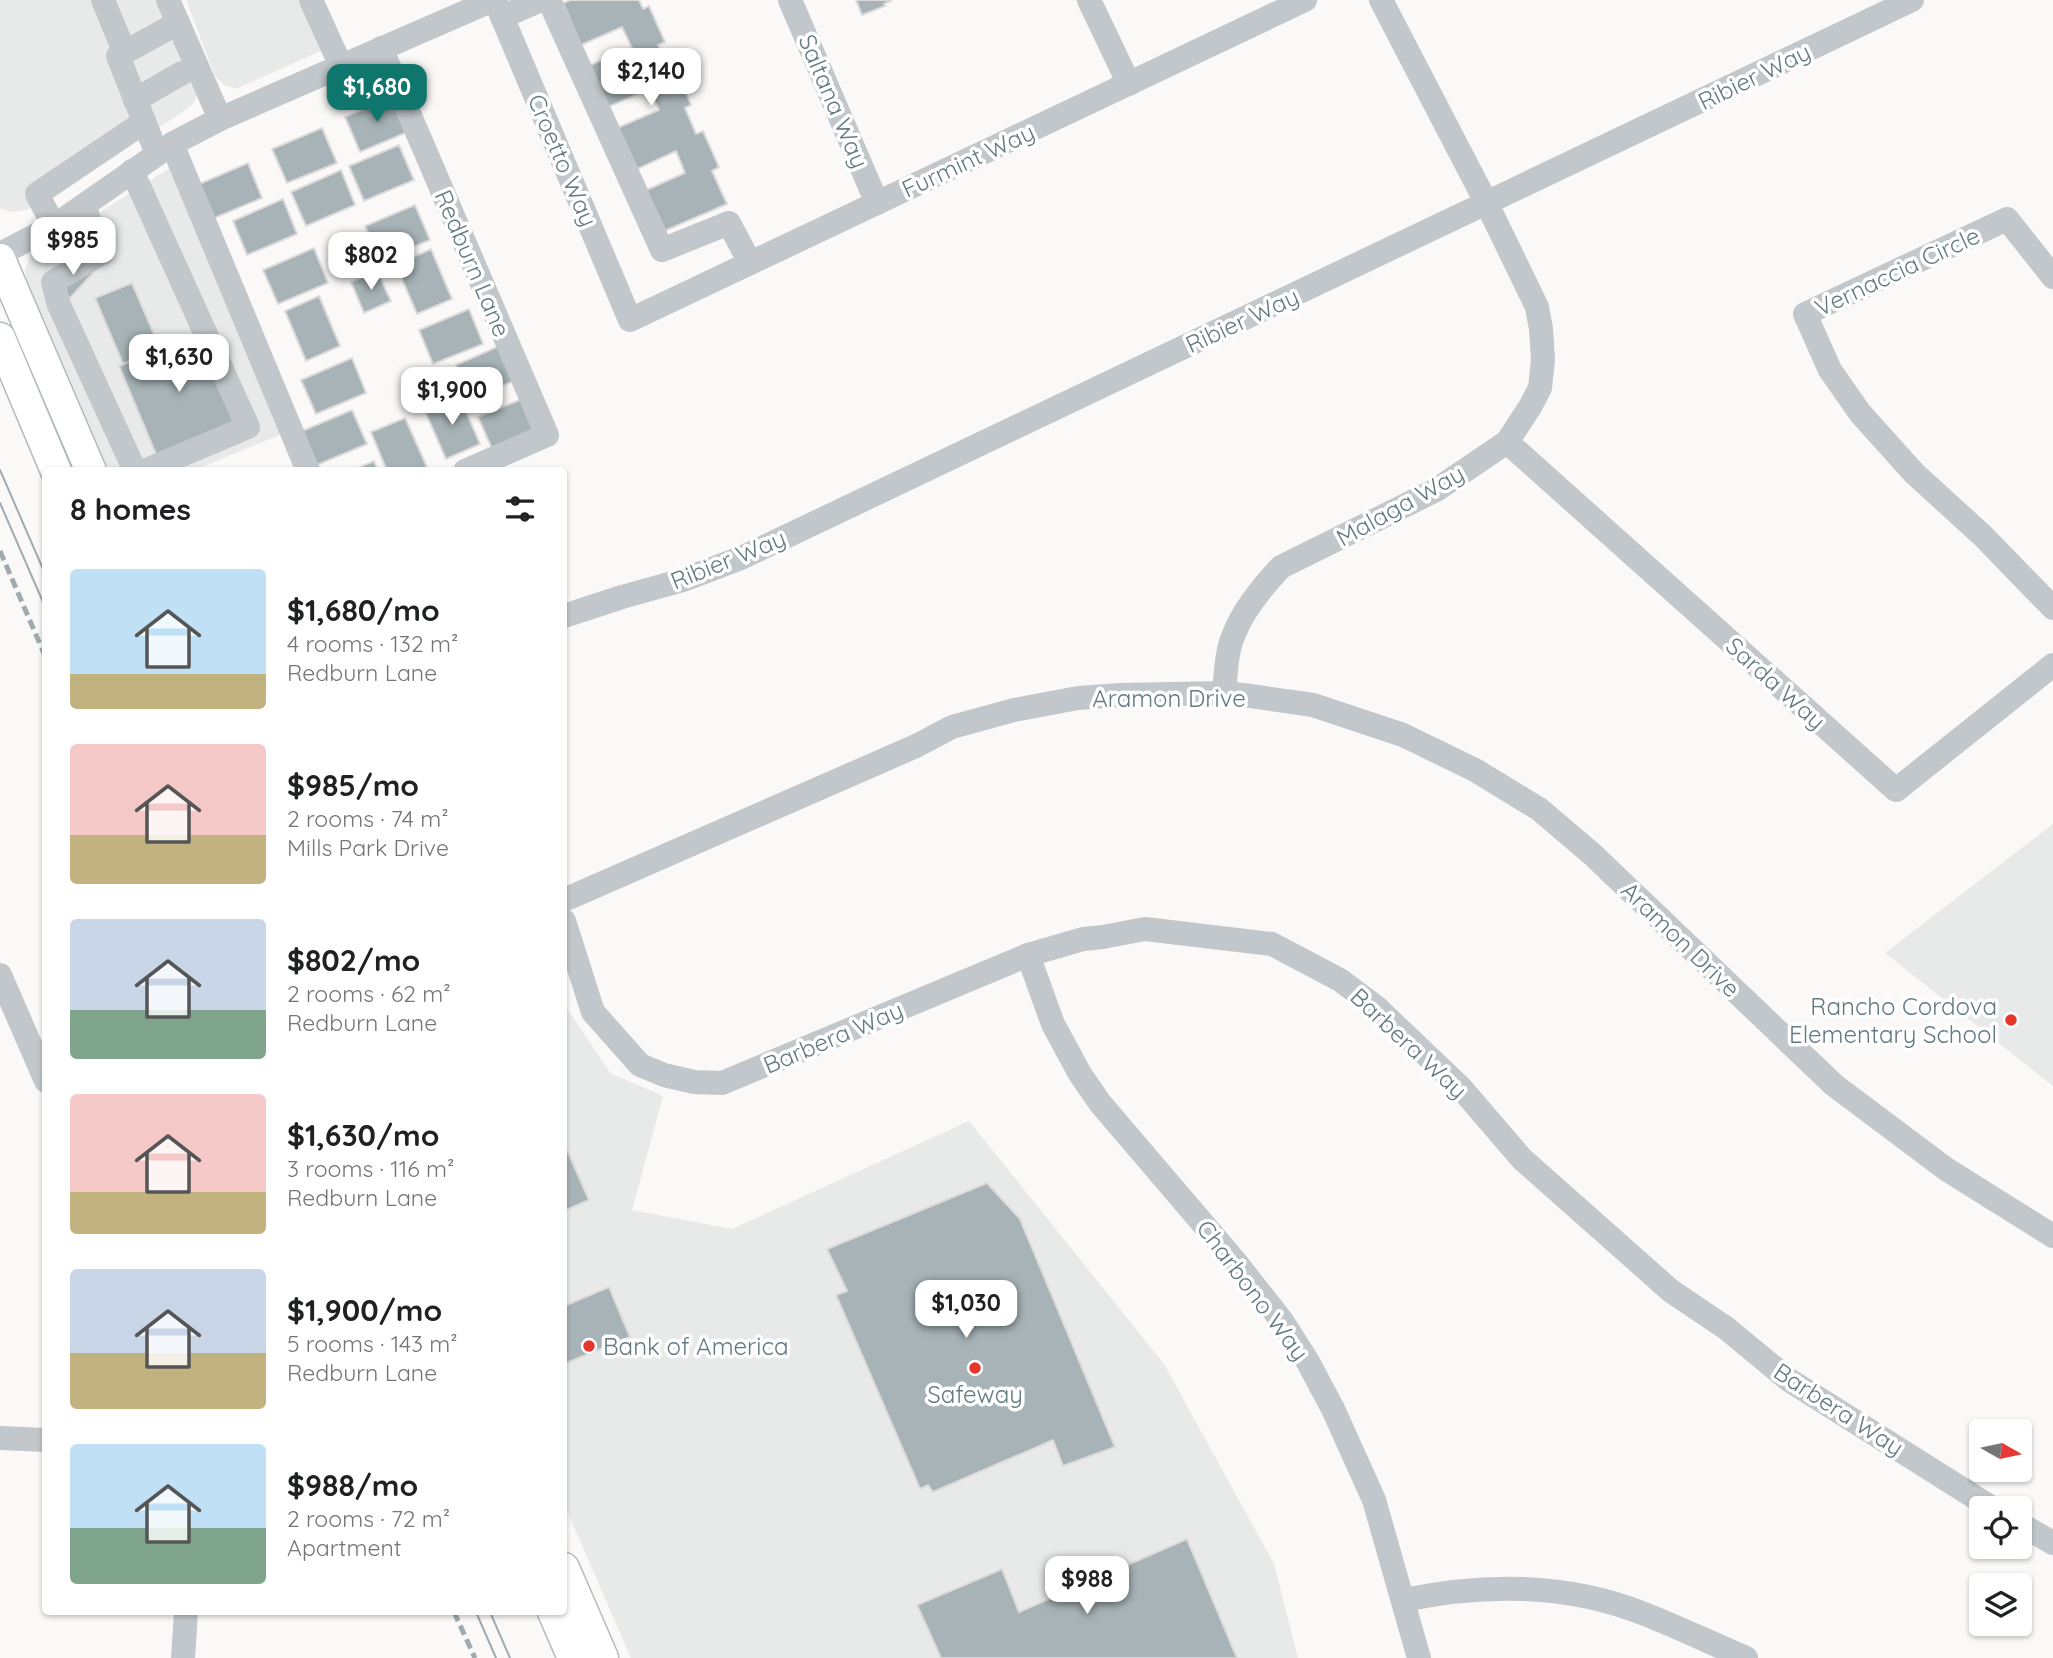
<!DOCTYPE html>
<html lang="en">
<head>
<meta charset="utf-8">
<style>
	body { margin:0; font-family:Quicksand,sans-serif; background:#f6f6f6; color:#202124; height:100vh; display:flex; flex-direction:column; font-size:26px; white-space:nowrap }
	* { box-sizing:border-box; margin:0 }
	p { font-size:23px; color:#757577 }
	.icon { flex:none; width:38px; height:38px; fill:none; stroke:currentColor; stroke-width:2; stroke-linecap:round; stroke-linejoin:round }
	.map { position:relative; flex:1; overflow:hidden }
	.sheet { position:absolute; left:42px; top:467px; width:525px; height:1148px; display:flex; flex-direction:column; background:#fff; border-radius:7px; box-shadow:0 2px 5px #0004 }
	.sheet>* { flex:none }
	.needle { width:46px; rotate:99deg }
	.tools { position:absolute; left:1969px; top:1419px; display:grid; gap:14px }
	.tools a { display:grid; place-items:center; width:63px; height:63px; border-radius:7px; background:#fff; box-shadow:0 2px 5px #0004; font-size:35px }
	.price { position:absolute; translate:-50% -60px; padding:0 16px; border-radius:14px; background:#fff; color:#222; font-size:23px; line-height:46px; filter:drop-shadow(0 2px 4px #0008) }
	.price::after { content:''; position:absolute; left:50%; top:42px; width:21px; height:16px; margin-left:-10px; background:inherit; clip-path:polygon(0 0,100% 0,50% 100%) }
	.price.active { background:#0f766e; color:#fff }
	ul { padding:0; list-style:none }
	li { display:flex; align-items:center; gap:21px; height:175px; padding:0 28px }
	li span { display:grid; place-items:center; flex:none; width:196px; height:140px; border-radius:7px; color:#555 }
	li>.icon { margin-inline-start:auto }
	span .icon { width:84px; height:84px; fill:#fffc; stroke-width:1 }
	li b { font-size:30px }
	h2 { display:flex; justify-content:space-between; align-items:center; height:84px; padding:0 28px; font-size:30px }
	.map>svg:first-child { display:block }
</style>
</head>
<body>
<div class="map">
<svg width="2053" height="1658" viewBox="0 0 2053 1658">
	<rect width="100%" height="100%" fill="#faf9f8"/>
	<g fill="#e8e9e9">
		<path d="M0 0H158L197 95 192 105 162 126 137 139 60 193 27 210 11 212 0 208Z"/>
		<path d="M186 0H303L325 49 236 89 224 85 215 76Z"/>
		<path d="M170 168 282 434 192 471H104L39 317 27 284 25 269 31 256Z"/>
		<path d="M2053 824V1086L1885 953Z"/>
		<path d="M564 1004 610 1073 663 1096 632 1210 732 1229 969 1121 1164 1364 1274 1564 1298 1658H631L564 1504Z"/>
	</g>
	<g fill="#a7b3b7" stroke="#dcdbda" stroke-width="2">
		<path d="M571 0H639L643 9 649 6 665 42 658 45 669 71 676 68 691 105 685 108 696 134 703 131 719 167 712 171 727 204 662 232 644 191 685 173 676 151 635 170 617 128 659 110 649 89 608 107 590 65 632 48 622 27 581 45 563 3Z"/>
		<path d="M856 0H892L884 4 885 6 862 15Z"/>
		<path d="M395 96 410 131 360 152 345 117Z"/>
		<path d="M322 128 337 163 287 183 272 149Z"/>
		<path d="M399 145 414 180 364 201 349 166Z"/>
		<path d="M248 163 262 198 212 219 197 185Z"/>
		<path d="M341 170 355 205 306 226 291 192Z"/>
		<path d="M283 199 297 234 247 255 233 221Z"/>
		<path d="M415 205 430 240 380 260 365 226Z"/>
		<path d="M314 248 328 283 278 304 263 270Z"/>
		<path d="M431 249 452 299 417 314 396 265Z"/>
		<path d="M77 257 93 273 70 298 52 281Z"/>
		<path d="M377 271 391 301 364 313 351 282Z"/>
		<path d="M132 283 160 348 123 364 95 298Z"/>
		<path d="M319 296 340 346 306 361 285 311Z"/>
		<path d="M469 309 483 344 433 364 419 330Z"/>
		<path d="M202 331 239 420 158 459 119 366Z"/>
		<path d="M506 343 521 378 471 399 456 365Z"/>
		<path d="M352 358 366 393 316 414 301 380Z"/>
		<path d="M459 395 480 444 446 459 424 409Z"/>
		<path d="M529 396 543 430 493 451 478 417Z"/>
		<path d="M352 410 367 444 317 465 302 431Z"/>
		<path d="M405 418 427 467 418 471H387L371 432Z"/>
		<path d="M374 461 378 471H351Z"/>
		<path d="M564 1143 589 1200 564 1211Z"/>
		<path d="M987 1183 1020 1219 1115 1447 1063 1466 1053 1440 933 1492 928 1485 920 1489 836 1295 847 1291 827 1249Z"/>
		<path d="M609 1287 630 1337 564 1364V1306Z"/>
		<path d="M1187 1539 1237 1658H941L917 1605 1002 1569 1019 1612Z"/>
	</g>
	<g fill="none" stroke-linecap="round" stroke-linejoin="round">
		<g stroke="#b2babd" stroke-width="33">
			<g id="major">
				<path d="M0 259 91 471"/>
				<path d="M0 338 56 471"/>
				<path d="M564 1568 603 1658"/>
				<path d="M553 1612 573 1658"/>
			</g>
		</g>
		<g stroke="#c1c7ca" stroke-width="24">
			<path d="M103 0 125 53"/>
			<path d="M168 0 220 119"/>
			<path d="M311 0 341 66"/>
			<path d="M495 0 630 320 1305 0"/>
			<path d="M549 0 662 250 729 223 750 263"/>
			<path d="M790 0 877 203"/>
			<path d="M1089 0 1129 84"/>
			<path d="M502 17 541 0"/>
			<path d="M381 48 547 435 465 471"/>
			<path d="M135 100 182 73"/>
			<path d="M172 144 308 471"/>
			<path d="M157 154 118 56 178 23"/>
			<path d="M132 171 248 427 144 471"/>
			<path d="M84 206 102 253 53 282 59 305 135 471"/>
			<path d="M54 226 37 194 144 122"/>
			<path d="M0 254 54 226 172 144 220 119 493 0"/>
			<path d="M2053 277 2007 219 1805 314 1830 370 1860 413 1914 473 1983 536 2053 608"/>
			<path d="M1507 442 1896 790 2053 665"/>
			<path d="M564 616 622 597 683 580 741 558 1912 0"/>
			<path d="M1224 693C1226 674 1226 652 1234 634 1243 611 1264 585 1281 567L1436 490 1507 442 1530 407 1540 388 1543 359 1541 329 1537 307 1487 204 1381 0"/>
			<path d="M564 900 916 746 952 727 1014 710 1078 698 1120 695 1224 693 1251 696 1313 705 1403 735 1475 770 1539 809 1592 854 1834 1085 1946 1169 2053 1236"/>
			<path d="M564 921 593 1012 640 1065 664 1075 694 1082 722 1083 1028 955 1083 939 1103 937 1145 929 1272 944 1340 980 1376 1007 1461 1088 1522 1159 1671 1291 1726 1328 1789 1380 1992 1508"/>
			<path d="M1028 955 1053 1024 1080 1074 1100 1103 1234 1260 1282 1321 1308 1362 1333 1409 1374 1500 1419 1658"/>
			<path d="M0 975 46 1081"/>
			<path d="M0 1438 46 1440"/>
			<path d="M2020 1524 2053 1543"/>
			<path d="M1404 1600C1485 1583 1569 1583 1647 1615 1680 1628 1713 1644 1746 1658"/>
			<path d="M183 1658 186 1612"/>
		</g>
		<use href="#major" stroke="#fff" stroke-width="30"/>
		<g stroke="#a0abaf" stroke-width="2">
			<path d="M0 470 46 576"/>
			<path d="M0 503 46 609"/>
			<path d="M476 1612 496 1658"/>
			<path d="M490 1612 510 1658"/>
		</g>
		<g stroke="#a0abaf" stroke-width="5" stroke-dasharray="10 5" stroke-linecap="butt">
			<path d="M0 551 46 658"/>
			<path d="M454 1612 475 1658"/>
		</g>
	</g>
	<g fill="#e6362c" stroke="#fff" stroke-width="2.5">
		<circle cx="2011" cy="1020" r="7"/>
		<circle cx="589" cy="1346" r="7"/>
		<circle cx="975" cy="1368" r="7"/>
	</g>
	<g text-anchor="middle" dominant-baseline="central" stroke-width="7" stroke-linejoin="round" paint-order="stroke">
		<g font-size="24" fill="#647a83" stroke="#fff">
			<text transform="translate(1754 76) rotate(-26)">Ribier Way</text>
			<text transform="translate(834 101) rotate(67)">Saltana Way</text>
			<text transform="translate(563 160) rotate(67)">Croetto Way</text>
			<text transform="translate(968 160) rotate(-25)">Furmint Way</text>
			<text transform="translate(473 263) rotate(67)">Redburn Lane</text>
			<text transform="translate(1897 271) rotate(-25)">Vernaccia Circle</text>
			<text transform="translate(1242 320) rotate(-25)">Ribier Way</text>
			<text transform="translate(1400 505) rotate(-29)">Malaga Way</text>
			<text transform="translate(728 559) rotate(-22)">Ribier Way</text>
			<text transform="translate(1776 683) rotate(42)">Sarda Way</text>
			<text x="1169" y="698">Aramon Drive</text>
			<text transform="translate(1681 939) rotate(44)">Aramon Drive</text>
			<text transform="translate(833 1037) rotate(-23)">Barbera Way</text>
			<text transform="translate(1409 1043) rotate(43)">Barbera Way</text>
			<text transform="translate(1253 1290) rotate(53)">Charbono Way</text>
			<text transform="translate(1839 1409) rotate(33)">Barbera Way</text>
		</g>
		<g font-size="24" fill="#647a83" stroke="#fff" text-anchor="end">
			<text x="1997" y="1006">Rancho Cordova<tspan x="1997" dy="28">Elementary School</tspan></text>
			<text x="603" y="1346" text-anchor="start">Bank of America</text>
			<text x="975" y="1394" text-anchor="middle">Safeway</text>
		</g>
	</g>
</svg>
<div class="tools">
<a><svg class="needle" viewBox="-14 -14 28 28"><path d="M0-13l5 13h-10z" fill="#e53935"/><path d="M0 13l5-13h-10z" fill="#757577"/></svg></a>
<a><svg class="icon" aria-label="locate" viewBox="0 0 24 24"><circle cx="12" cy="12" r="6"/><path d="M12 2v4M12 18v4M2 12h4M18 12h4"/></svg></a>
<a><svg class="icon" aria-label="layers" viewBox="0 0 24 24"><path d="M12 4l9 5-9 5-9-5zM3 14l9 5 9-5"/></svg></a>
</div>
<b class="price" style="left:651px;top:108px">$2,140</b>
<b class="price active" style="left:377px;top:124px">$1,680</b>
<b class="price" style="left:73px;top:277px">$985</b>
<b class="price" style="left:371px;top:292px">$802</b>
<b class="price" style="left:179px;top:394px">$1,630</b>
<b class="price" style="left:452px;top:427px">$1,900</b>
<b class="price" style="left:966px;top:1340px">$1,030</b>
<b class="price" style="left:1087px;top:1616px">$988</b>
<section class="sheet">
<h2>8 homes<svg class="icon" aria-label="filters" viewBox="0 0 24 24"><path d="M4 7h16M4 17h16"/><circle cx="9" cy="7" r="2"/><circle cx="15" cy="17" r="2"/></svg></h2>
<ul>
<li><span style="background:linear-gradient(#bfe0f5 75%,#c2b280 0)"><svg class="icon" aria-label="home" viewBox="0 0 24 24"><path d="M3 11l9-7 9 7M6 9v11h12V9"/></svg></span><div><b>$1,680/mo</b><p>4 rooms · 132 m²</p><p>Redburn Lane</p></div></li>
<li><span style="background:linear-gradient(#f6c9c9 65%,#c2b280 0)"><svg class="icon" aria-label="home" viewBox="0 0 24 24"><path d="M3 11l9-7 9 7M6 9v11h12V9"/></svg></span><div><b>$985/mo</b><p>2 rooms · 74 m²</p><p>Mills Park Drive</p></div></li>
<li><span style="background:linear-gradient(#c9d6e8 65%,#7fa58c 0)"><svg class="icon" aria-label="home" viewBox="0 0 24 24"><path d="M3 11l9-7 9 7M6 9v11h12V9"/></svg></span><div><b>$802/mo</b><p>2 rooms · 62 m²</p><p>Redburn Lane</p></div></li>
<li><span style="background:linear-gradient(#f6c9c9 70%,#c2b280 0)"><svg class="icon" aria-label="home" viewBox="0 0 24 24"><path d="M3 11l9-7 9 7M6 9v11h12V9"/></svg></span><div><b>$1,630/mo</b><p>3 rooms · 116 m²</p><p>Redburn Lane</p></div></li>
<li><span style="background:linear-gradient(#c9d6e8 60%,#c2b280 0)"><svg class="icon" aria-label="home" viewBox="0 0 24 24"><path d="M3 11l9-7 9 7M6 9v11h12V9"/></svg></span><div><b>$1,900/mo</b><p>5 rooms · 143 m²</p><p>Redburn Lane</p></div></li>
<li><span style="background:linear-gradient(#bfe0f5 60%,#7fa58c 0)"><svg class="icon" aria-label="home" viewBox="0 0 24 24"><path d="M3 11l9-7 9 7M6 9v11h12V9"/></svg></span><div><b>$988/mo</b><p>2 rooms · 72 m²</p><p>Apartment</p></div></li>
</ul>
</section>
</div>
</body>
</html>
